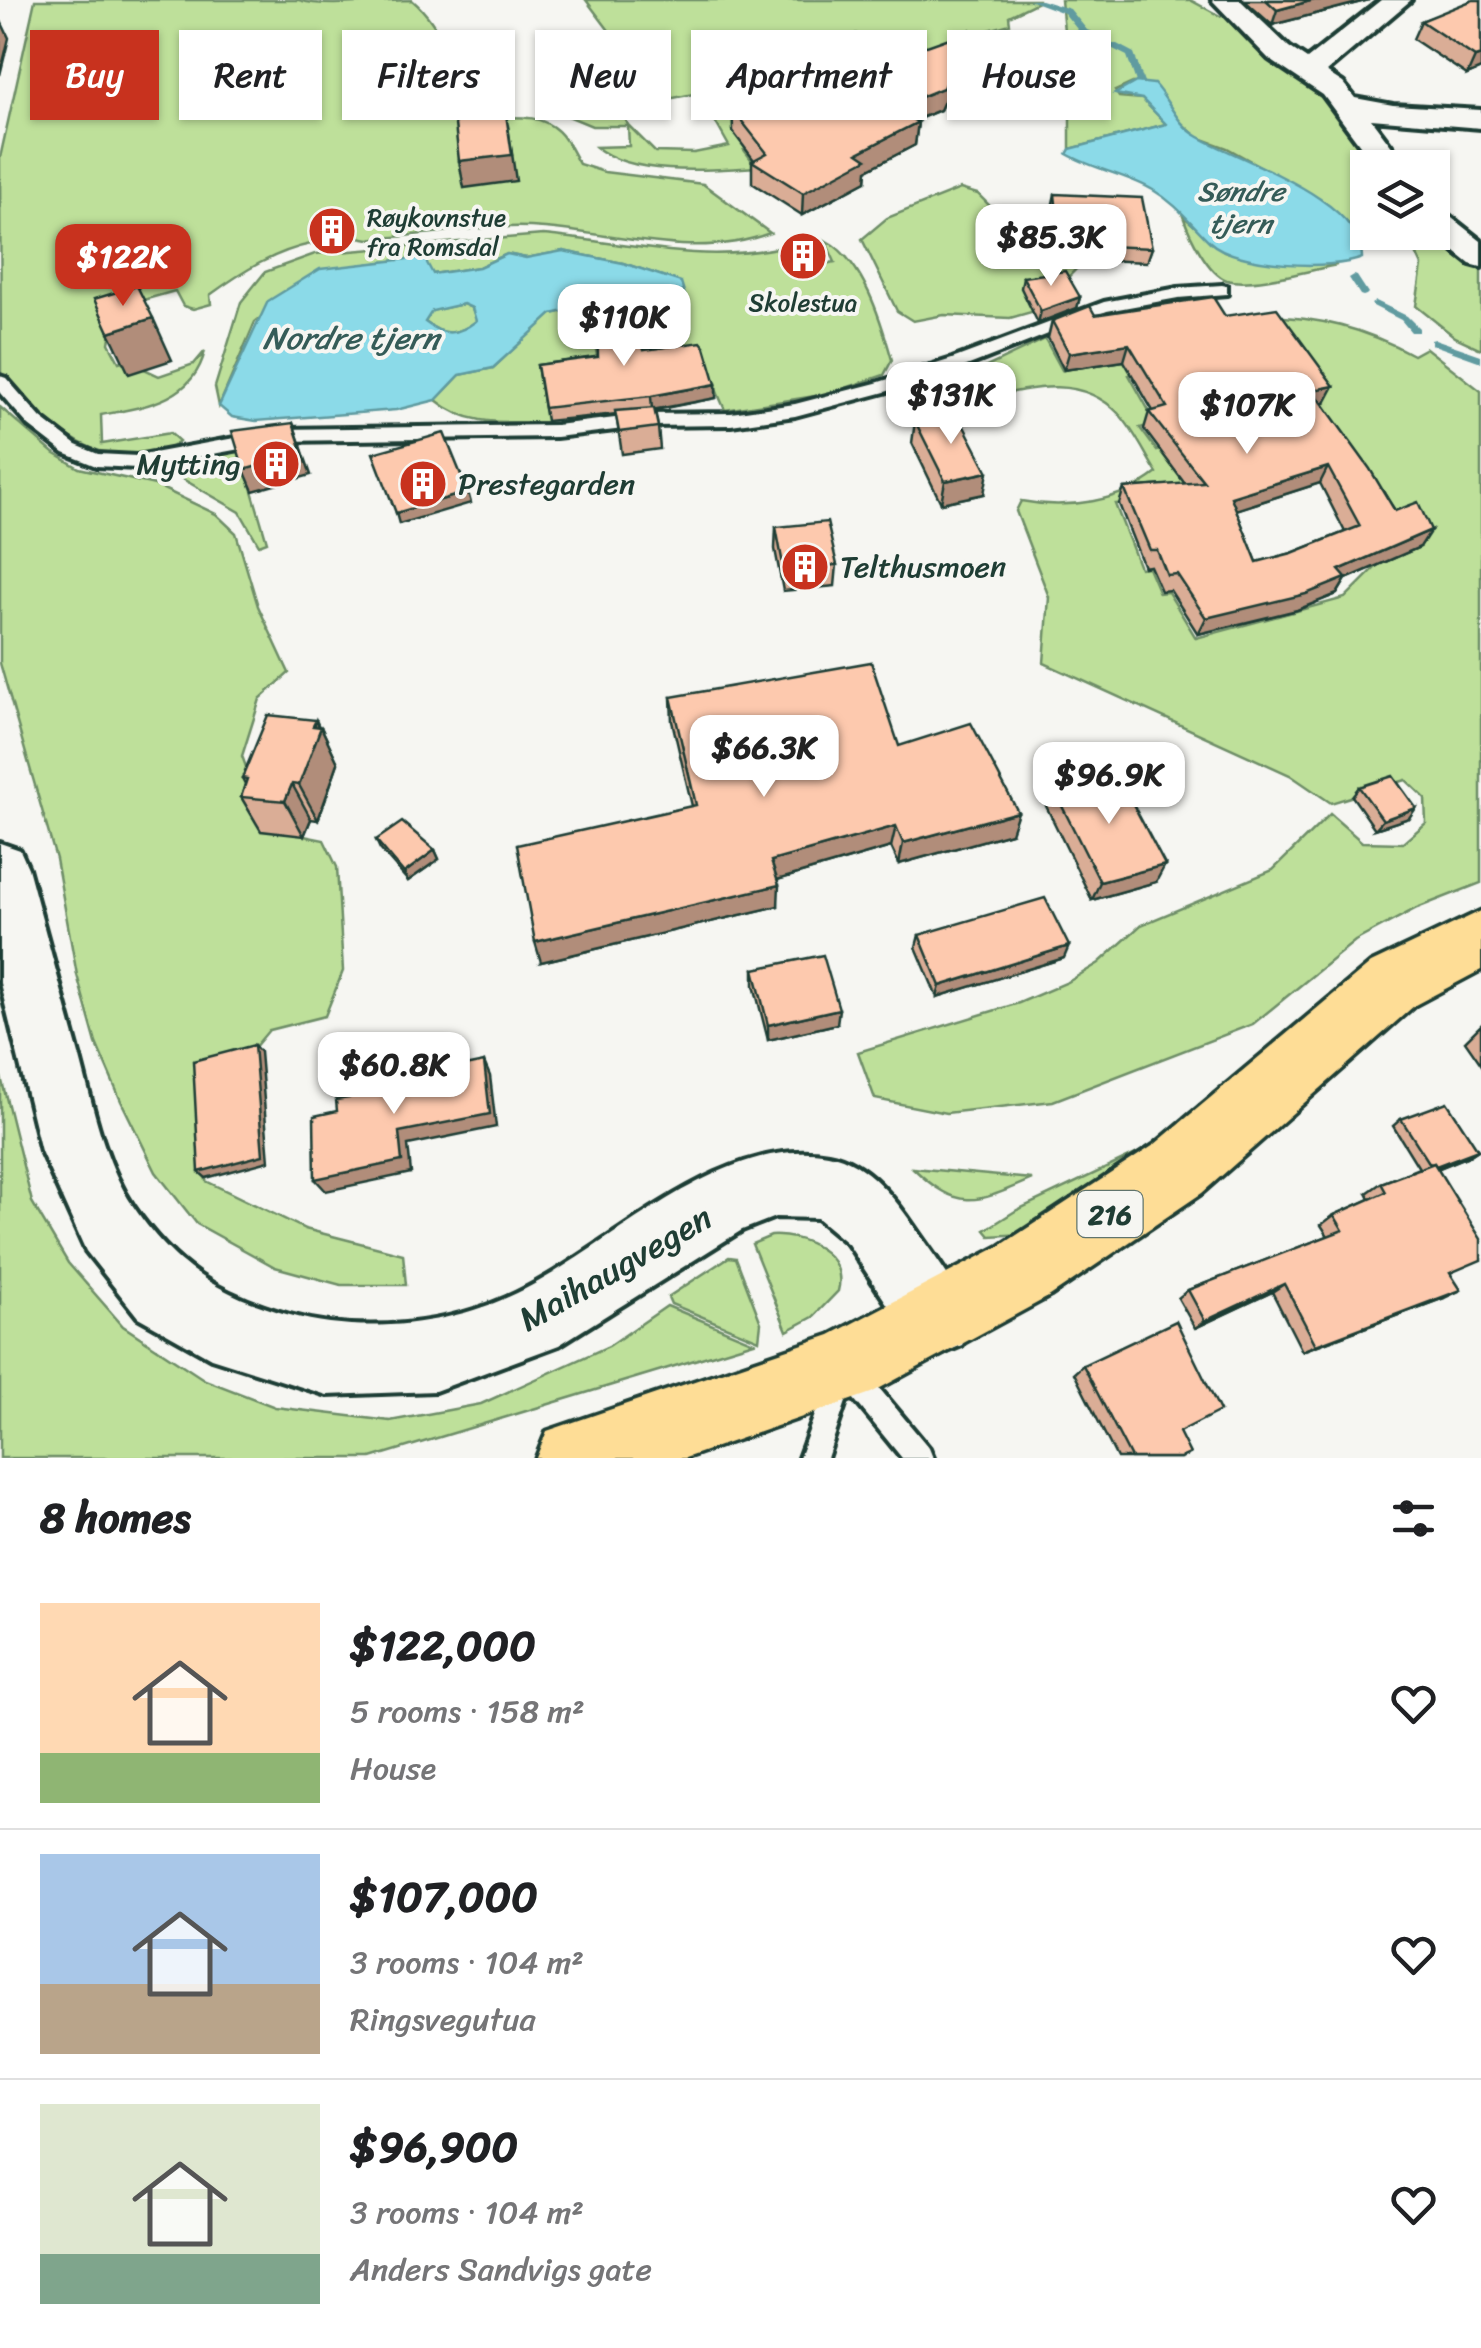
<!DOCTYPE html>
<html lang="en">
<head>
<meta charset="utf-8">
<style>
	body { margin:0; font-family:Sriracha,sans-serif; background:#f6f6f6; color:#202124; height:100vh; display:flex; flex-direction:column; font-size:38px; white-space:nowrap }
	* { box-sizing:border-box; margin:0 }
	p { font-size:32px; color:#757577 }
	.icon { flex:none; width:55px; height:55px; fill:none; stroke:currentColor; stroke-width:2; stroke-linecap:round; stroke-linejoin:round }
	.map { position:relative; height:1458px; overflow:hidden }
	.drawer { display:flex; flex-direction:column; background:#fff; flex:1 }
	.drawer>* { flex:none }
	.hud { position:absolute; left:30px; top:30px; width:1422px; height:90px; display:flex; gap:20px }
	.buttons { position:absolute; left:1350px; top:150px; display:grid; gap:20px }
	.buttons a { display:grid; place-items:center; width:100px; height:100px; border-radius:0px; background:#fff; box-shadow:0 2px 8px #0004; font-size:50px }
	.price { position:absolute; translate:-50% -85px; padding:0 22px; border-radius:20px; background:#fff; color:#222; font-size:32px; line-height:65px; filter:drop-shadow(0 2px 5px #0008) }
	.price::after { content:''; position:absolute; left:50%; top:60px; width:30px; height:22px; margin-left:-15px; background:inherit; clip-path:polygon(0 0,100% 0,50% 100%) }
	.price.current { background:#c8321e; color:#fff }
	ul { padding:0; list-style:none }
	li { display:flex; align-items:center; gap:30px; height:250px; padding:0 40px }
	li+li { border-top:2px solid #e0e0e0 }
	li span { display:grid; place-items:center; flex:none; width:280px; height:200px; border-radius:0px; color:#555 }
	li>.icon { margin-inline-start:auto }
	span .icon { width:120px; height:120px; fill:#fffc; stroke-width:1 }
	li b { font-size:42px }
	h2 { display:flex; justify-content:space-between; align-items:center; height:120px; padding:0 40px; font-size:42px }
	.pill { padding:0 35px; border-radius:0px; background:#fff; box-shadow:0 2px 8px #0004; font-size:35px; line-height:90px }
	.pill.current { background:#c8321e; color:#fff }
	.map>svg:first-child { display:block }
</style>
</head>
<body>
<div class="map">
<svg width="1481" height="1458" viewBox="0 0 1481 1458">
	<rect width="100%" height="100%" fill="#f6f6f2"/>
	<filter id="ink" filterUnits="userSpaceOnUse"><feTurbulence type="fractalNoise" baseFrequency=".01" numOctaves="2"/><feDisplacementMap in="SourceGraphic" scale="20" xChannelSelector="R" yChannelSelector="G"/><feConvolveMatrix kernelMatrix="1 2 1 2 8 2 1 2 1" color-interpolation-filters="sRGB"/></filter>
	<g filter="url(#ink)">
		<g fill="#bee09a" stroke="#6e8e67" stroke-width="2.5">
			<path d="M35 0H299C326 9 380 0 412 0 445 28 454 69 461 110 489 128 529 104 558 131 567 139 573 154 579 164L604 172 703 184 770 233C692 262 611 231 531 227 478 225 422 236 369 239L353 236 349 220 312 226 315 243C275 251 243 271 210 295L211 304 193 309 183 306 175 291 115 308 109 343 119 362 135 358 142 368 159 376 194 364 205 351C193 401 144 407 101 415L102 444 170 433 179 441 174 446C98 479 49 424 1 374L0 158Z"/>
			<path d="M586 0H1038V2L1009 16 1010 24 899 56 764 144 744 150 757 167C711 170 633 177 596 147L629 146 628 126H592L546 107 614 93 628 125 655 152 694 153 729 146 699 93 653 102 646 95 629 57Z"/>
			<path d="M1061 0H1190L1220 16 1231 17 1345 117 1382 167 1368 168V232H1433L1481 270V349L1455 337 1416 306 1422 266 1411 242 1362 246 1352 227 1321 200 1227 148 1197 137 1175 117 1162 97 1133 83 1115 91 1119 97 1142 99 1166 124 1070 149V118L1094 101 1100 90 1088 58 1065 41Z"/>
			<path d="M960 189 978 194 990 206 984 220 994 244 1080 249 1088 257 1035 311 1010 318 944 315 913 321 897 311 862 239 887 218Z"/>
			<path d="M1183 216 1224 251 1253 259 1337 265C1310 270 1253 287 1227 280 1208 274 1189 234 1183 216Z"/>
			<path d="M543 235C623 242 696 264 777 248L787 271 835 262 825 240C863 259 881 320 892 360L884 375 828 394 725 410 702 357 646 359 637 328 593 334 598 361 539 380 547 422C506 422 468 427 436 400L460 375 493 368 551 314 582 307 677 312 680 282 623 263 563 251 526 258 507 254 479 267 433 274 415 258 320 270 255 322 219 406 215 387 241 302 265 272 315 254Z"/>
			<path d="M463 304 472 308 477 321C458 335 444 337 425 322L431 311Z"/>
			<path d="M1263 316C1319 317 1364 328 1413 355L1426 348 1481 391V883L1417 908 1355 941 1253 1024 1053 1101 946 1113 875 1099 858 1052 1019 1003 1068 982 1099 963 1141 925 1273 870 1330 814 1362 842 1403 843 1426 823 1425 798 1406 780 1331 803 1290 775 1044 663 1049 597 1016 511 1021 501C1067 510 1120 502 1157 473 1145 454 1134 430 1119 414 1076 369 1018 392 966 403L955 382 1045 339 1062 370 1107 362 1123 353 1135 373 1129 375 1152 416 1166 421 1140 428 1157 451 1190 442 1207 496 1115 504 1140 568 1148 567 1159 593 1168 592 1196 638 1345 598 1397 546Z"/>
			<path d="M0 407 52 452 79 468 155 485 216 514 236 533 258 606 289 673 260 699 242 756 263 813 304 836 324 840 337 867 343 971 325 1016 269 1030 254 1048 198 1066 206 1181 305 1229 403 1254 406 1285H341L275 1267 197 1224 156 1172 121 1101 96 1043 77 975 56 859 0 663Z"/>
			<path d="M287 437 241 453 267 542 259 545 240 512 160 466Z"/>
			<path d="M0 1073 32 1202 68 1263 123 1326 205 1380 275 1407 390 1421 481 1404 609 1346 667 1306 754 1342 371 1458H0Z"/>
			<path d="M1155 1145 1024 1234 990 1236 985 1230 1017 1210Z"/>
			<path d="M913 1168 1032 1179C977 1203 960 1213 913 1168Z"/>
			<path d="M771 1236C802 1234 848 1253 838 1291L813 1317 787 1331 752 1244Z"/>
			<path d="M729 1257 736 1258 761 1323 759 1340 671 1304 668 1297Z"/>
		</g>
		<g fill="#8bdae8" stroke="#609ba0" stroke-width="2.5" fill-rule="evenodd">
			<path d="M1136 82 1154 84C1170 101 1176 125 1199 137 1241 161 1363 199 1362 258 1332 271 1235 266 1210 242 1191 224 1177 204 1153 190 1128 175 1095 170 1067 154L1070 149 1166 124 1142 99 1115 94Z"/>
			<path d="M563 251 623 263 681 282 686 299 677 312 582 307 552 314 493 368 460 375 436 400 396 410 256 421 232 417 219 406 268 301 320 269 416 258 426 261 433 274 479 267 507 254 526 258ZM463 304 472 308 476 321C458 335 444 337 425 322L432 311Z"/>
		</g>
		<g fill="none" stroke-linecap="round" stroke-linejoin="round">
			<g fill="#609ba0" fill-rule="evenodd">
				<path d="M1029 0H1041L1070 9 1087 30 1108 38 1104 40 1081 34 1064 13Z"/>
				<path d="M1111 44H1117L1134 53 1144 82 1143 84 1136 82 1127 56 1111 48Z"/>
				<path d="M1354 275 1357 276 1368 293 1366 295 1363 296 1360 295 1349 278Z"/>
				<path d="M1376 301 1407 316 1419 328V332H1411L1401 320 1373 306 1371 304Z"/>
				<path d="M1435 339 1481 355V362L1431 344V340Z"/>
			</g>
			<g stroke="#1f3d34" stroke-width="8">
				<g id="service">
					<path d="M1222 285 1227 286V294L1178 298 1107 311 964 367 885 392 795 416 731 425 649 426 556 437 283 441 137 468 96 466 64 453 29 426 0 393V376L6 378 41 418 76 445 98 454 137 456 283 429 556 425 649 414 731 413 795 404 876 383 952 359 1104 302 1178 288Z"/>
					<path d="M845 1354 854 1358 929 1448 933 1458H902L849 1393 827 1458H799L836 1358Z"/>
				</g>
			</g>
			<g stroke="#1f3d34" stroke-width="8">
				<g id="minor">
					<path d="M1212 0H1240L1289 47 1307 59 1381 0H1411L1326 72 1343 83 1355 98 1393 105 1481 110V128L1371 119 1408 168H1377L1323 95 1269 59Z"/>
					<path d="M1432 208 1443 211 1481 241V267L1470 264 1430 232Z"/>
				</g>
			</g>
			<g stroke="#1f3d34" stroke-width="8">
				<path id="tertiary" d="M0 843 20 850 28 868C45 931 62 994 80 1058 93 1107 104 1162 133 1206 175 1268 219 1295 290 1315 363 1335 449 1326 517 1293 609 1249 720 1134 828 1154 867 1161 897 1201 917 1231 937 1260 959 1288 972 1321L962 1345 938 1355 914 1345 848 1244 817 1218 775 1217 742 1230 559 1345 435 1391 327 1395 211 1358 138 1317 86 1251 41 1151 0 983Z"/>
			</g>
			<g stroke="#1f3d34" stroke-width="7">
				<path id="primary" d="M1481 911V970L1415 1005 1202 1193 1050 1296 871 1393 685 1458H536L547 1431 830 1335 1000 1246 1154 1145 1371 963Z"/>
			</g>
			<use href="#service" fill="#f6f6f2" fill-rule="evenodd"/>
			<use href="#minor" fill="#f6f6f2" fill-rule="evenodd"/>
			<use href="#tertiary" fill="#f6f6f2" fill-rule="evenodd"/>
			<use href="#primary" fill="#fedd96" fill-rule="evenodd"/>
		</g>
		<g fill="#daad96" stroke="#1f3d34" stroke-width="2.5" fill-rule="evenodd">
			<path d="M1244 0H1369L1272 25Z"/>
			<path d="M1481 0V69L1467 75 1413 39 1421 21Z"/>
			<path d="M966 53 940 110 914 121 918 122 915 145 867 170 866 181 802 215 752 183V161L754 160 733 132 732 88 820 94 841 65Z"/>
			<path d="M1055 194 1152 248 1147 262 1057 258 1052 208Z"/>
			<path d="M1023 277 1080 297 1077 308 1038 323 1021 288Z"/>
			<path d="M1095 315 1225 316 1325 403 1323 404 1420 547 1346 579 1337 594 1297 610 1198 634 1170 590 1161 591 1150 566 1144 567 1119 504 1124 488 1185 484 1144 429 1149 412 1153 411 1124 361 1064 370 1048 338 1052 321ZM1320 483 1345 532 1292 553 1257 562 1236 510Z"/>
			<path d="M644 350 716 384V398L655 410 658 427 660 449 622 454 616 414 546 421 537 365Z"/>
			<path d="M915 421 984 494 941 503 912 443Z"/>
			<path d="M776 527 837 565 835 586 783 591 775 549Z"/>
			<path d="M671 697 899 746 1011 833 899 864 891 847 777 880 778 906 541 962 692 806 672 721Z"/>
			<path d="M319 727H321L338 763 318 820 311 819 304 836 261 831 241 797 245 784 242 778Z"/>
			<path d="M1359 787 1409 818 1375 829 1352 796Z"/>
			<path d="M1053 788 1156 882 1092 900 1046 806Z"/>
			<path d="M376 840 435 850 439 859 408 881 380 849Z"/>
			<path d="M919 935 1064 958 937 997 916 947Z"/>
			<path d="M754 969 837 1024 768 1040 754 985Z"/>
			<path d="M1481 1025V1064L1465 1041Z"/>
			<path d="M1401 1119 1478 1150 1469 1156 1437 1169 1451 1274 1444 1298 1302 1351 1272 1292 1195 1328 1178 1298 1188 1290 1328 1236 1321 1225 1334 1215 1370 1199 1367 1193 1381 1183 1419 1168 1393 1126Z"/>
			<path d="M1083 1365 1179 1432 1181 1458H1117L1074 1373Z"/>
		</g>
		<g fill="#b18d7a" stroke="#1f3d34" stroke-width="2.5">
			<path d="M1314 0H1369L1272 25 1277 10Z"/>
			<path d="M0 19 9 38 0 75Z"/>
			<path d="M969 31 966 53 940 110 888 131 891 109Z"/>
			<path d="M1481 55V69L1467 75 1475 57Z"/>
			<path d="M918 122 915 145 867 170 866 181 802 215 803 193 858 153Z"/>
			<path d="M508 126 516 181 464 188 459 161Z"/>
			<path d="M1080 297 1077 308 1038 323 1041 311Z"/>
			<path d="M153 318 172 360 129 374 109 332Z"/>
			<path d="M1129 344 1124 361 1064 370 1069 353Z"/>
			<path d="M716 384V398L652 410 651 396Z"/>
			<path d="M1334 386 1325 403 1305 407 1313 390Z"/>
			<path d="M293 423 311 475 253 491 244 470Z"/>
			<path d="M1328 467 1320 483 1223 514 1231 497Z"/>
			<path d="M988 472 984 494 941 503 945 481Z"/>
			<path d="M468 492 471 503 399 524 396 513Z"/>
			<path d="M1431 530 1420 547 1346 579 1337 594 1297 610 1198 634 1206 618 1339 570Z"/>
			<path d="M316 720 320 729 321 727 338 763 318 820 299 785Z"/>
			<path d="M292 784 311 819 304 836 285 801Z"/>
			<path d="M1416 808 1409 818 1375 829 1383 820Z"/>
			<path d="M1018 812 1011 833 899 864 903 843Z"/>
			<path d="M896 826 891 847 770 882 771 861Z"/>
			<path d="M435 850 439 859 408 881 404 873Z"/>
			<path d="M1165 865 1156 882 1092 900 1100 882Z"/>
			<path d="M779 885 778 906 541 962 535 942Z"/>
			<path d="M1069 946 1064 958 937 997 940 986Z"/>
			<path d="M839 1009 837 1024 768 1040V1025Z"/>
			<path d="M254 1045 260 1052 269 1161 206 1178 199 1172Z"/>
			<path d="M484 1062 490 1076 496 1127 408 1145 411 1173 326 1191 315 1179 399 1132Z"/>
			<path d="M1478 1150 1469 1156 1423 1174 1432 1168Z"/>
			<path d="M1284 1284 1272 1292 1195 1328 1205 1321Z"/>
			<path d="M1461 1290 1444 1298 1302 1351 1316 1345Z"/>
		</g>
		<g fill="#fdc9ae" stroke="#1f3d34" stroke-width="2.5" fill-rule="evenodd">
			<path d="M1266 0H1314L1277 10Z"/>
			<path d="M1473 0H1481V55L1475 57 1421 21Z"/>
			<path d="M969 31 943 88 891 109 918 122 858 153 867 159 803 193 752 161 767 153 733 110 751 100 732 88 776 67 820 94 835 63 841 65 856 34 927 46Z"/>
			<path d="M504 100 512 155 459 161 453 106Z"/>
			<path d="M1055 194 1142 198 1152 248 1060 244Z"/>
			<path d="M1065 271 1080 297 1041 311 1023 277Z"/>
			<path d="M137 286 153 318 109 332 94 299Z"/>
			<path d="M1213 297 1225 316 1277 308 1334 386 1313 390 1370 469 1395 511 1418 502 1431 530 1339 570 1346 578 1306 594 1206 618 1177 574 1167 575 1157 550H1150L1124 488 1204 482 1149 412 1167 407 1129 344 1069 353 1052 321 1090 306 1095 315ZM1328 467 1360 526 1292 553 1257 562 1231 497Z"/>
			<path d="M636 316 644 350 701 342 705 347 716 384 651 396 544 408 537 365 598 357 597 321Z"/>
			<path d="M654 408 658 427 619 432 615 411Z"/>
			<path d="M957 413 988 472 945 481 915 421Z"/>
			<path d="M293 423 303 453 244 470 232 431Z"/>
			<path d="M444 433 468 492 396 513 373 453Z"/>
			<path d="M827 522 837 565 784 570 776 527Z"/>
			<path d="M871 662 899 746 971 723 1018 812 903 843 896 826 771 861 779 885 535 942 517 845 696 805 671 697Z"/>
			<path d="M268 715 316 720 313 726 321 727 299 785 292 784 285 801 241 797 247 779 242 778Z"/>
			<path d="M1116 772 1165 865 1100 882 1053 788Z"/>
			<path d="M1393 776 1416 808 1383 820 1359 787Z"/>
			<path d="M402 822 435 850 404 873 376 840Z"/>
			<path d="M1045 898 1069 946 940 986 919 935Z"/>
			<path d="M823 955 839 1009 768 1025 754 969Z"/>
			<path d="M254 1045 263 1155 199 1172 193 1061Z"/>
			<path d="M484 1062 490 1114 399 1132 402 1161 315 1179 314 1116 337 1111 336 1100 349 1098 348 1090Z"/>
			<path d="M1447 1102 1478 1150 1436 1166 1434 1163 1430 1164 1401 1119Z"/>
			<path d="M1434 1163 1481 1239V1260L1450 1273 1461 1290 1316 1345 1284 1284 1205 1321 1188 1290 1343 1230 1334 1215 1386 1192 1381 1183Z"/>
			<path d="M1176 1321 1220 1411 1179 1432 1190 1454 1181 1458H1131L1083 1365Z"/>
		</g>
	</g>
	<defs>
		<g id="building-disc" transform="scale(2.5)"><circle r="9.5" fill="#c8321e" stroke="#f6f6f2"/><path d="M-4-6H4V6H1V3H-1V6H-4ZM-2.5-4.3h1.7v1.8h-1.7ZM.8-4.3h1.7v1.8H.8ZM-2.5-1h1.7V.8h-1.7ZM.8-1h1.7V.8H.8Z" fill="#fff"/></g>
	</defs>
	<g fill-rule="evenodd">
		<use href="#building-disc" x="332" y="231"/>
		<use href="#building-disc" x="803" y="256"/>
		<use href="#building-disc" x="276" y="464"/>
		<use href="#building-disc" x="423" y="484"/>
		<use href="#building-disc" x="805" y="567"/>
	</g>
	<g text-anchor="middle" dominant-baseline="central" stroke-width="8" stroke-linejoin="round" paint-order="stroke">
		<g font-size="25" fill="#1f3d34" stroke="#f6f6f2" text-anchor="start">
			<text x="367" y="217">Røykovnstue<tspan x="367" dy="29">fra Romsdal</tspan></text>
			<text x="803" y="302" text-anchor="middle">Skolestua</text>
		</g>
		<g font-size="28" font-style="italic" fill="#355c58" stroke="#f6f6f2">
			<text x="1241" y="191">Søndre<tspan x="1241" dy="32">tjern</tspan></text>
		</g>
		<rect fill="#f6f6f2" stroke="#60746d" stroke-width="2.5" x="1077.5" y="1191" width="65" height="46" rx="8"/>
		<g font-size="28" font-weight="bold" fill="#1f3d34">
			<text x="1110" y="1214">216</text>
		</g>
		<g font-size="30" fill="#1f3d34" stroke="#f6f6f2" text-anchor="start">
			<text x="241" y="464" text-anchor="end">Mytting</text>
			<text x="458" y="484">Prestegarden</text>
			<text x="840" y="567">Telthusmoen</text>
		</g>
		<g font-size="32" font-style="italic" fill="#355c58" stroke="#f6f6f2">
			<text x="351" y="338">Nordre tjern</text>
		</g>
		<g font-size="35" fill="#1f3d34" stroke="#f6f6f2">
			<text transform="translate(615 1268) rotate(-30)">Maihaugvegen</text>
		</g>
	</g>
</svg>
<div class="buttons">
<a><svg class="icon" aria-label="layers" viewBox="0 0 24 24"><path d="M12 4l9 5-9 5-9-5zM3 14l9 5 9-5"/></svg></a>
</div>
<b class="price" style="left:1051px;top:289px">$85.3K</b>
<b class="price current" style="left:123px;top:309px">$122K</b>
<b class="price" style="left:624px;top:369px">$110K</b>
<b class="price" style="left:951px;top:447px">$131K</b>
<b class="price" style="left:1247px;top:457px">$107K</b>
<b class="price" style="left:764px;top:800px">$66.3K</b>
<b class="price" style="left:1109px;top:827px">$96.9K</b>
<b class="price" style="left:394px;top:1117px">$60.8K</b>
<div class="hud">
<a class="pill current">Buy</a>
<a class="pill">Rent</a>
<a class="pill">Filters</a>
<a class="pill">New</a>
<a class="pill">Apartment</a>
<a class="pill">House</a>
</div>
</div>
<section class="drawer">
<h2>8 homes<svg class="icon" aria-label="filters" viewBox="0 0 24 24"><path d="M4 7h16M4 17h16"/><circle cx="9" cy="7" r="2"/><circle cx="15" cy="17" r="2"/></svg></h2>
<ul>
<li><span style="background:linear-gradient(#ffd9b3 75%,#8fb573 0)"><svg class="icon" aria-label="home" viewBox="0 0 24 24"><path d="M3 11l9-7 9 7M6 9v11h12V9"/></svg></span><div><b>$122,000</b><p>5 rooms · 158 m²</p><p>House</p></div><svg class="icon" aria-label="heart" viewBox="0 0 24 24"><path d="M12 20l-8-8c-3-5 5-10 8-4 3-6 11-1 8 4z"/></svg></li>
<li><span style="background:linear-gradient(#a9c7e8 65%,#b9a48a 0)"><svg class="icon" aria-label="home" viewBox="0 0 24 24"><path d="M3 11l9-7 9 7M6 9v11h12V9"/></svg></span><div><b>$107,000</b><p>3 rooms · 104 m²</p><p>Ringsvegutua</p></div><svg class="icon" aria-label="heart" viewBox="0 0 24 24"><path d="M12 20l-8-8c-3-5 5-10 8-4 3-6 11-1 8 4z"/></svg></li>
<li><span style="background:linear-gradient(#dfe7d0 75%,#7fa58c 0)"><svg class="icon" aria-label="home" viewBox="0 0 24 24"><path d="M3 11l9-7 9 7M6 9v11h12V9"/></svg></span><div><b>$96,900</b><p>3 rooms · 104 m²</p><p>Anders Sandvigs gate</p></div><svg class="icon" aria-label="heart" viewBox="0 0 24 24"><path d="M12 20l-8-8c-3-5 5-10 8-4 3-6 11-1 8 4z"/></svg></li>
</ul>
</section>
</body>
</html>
